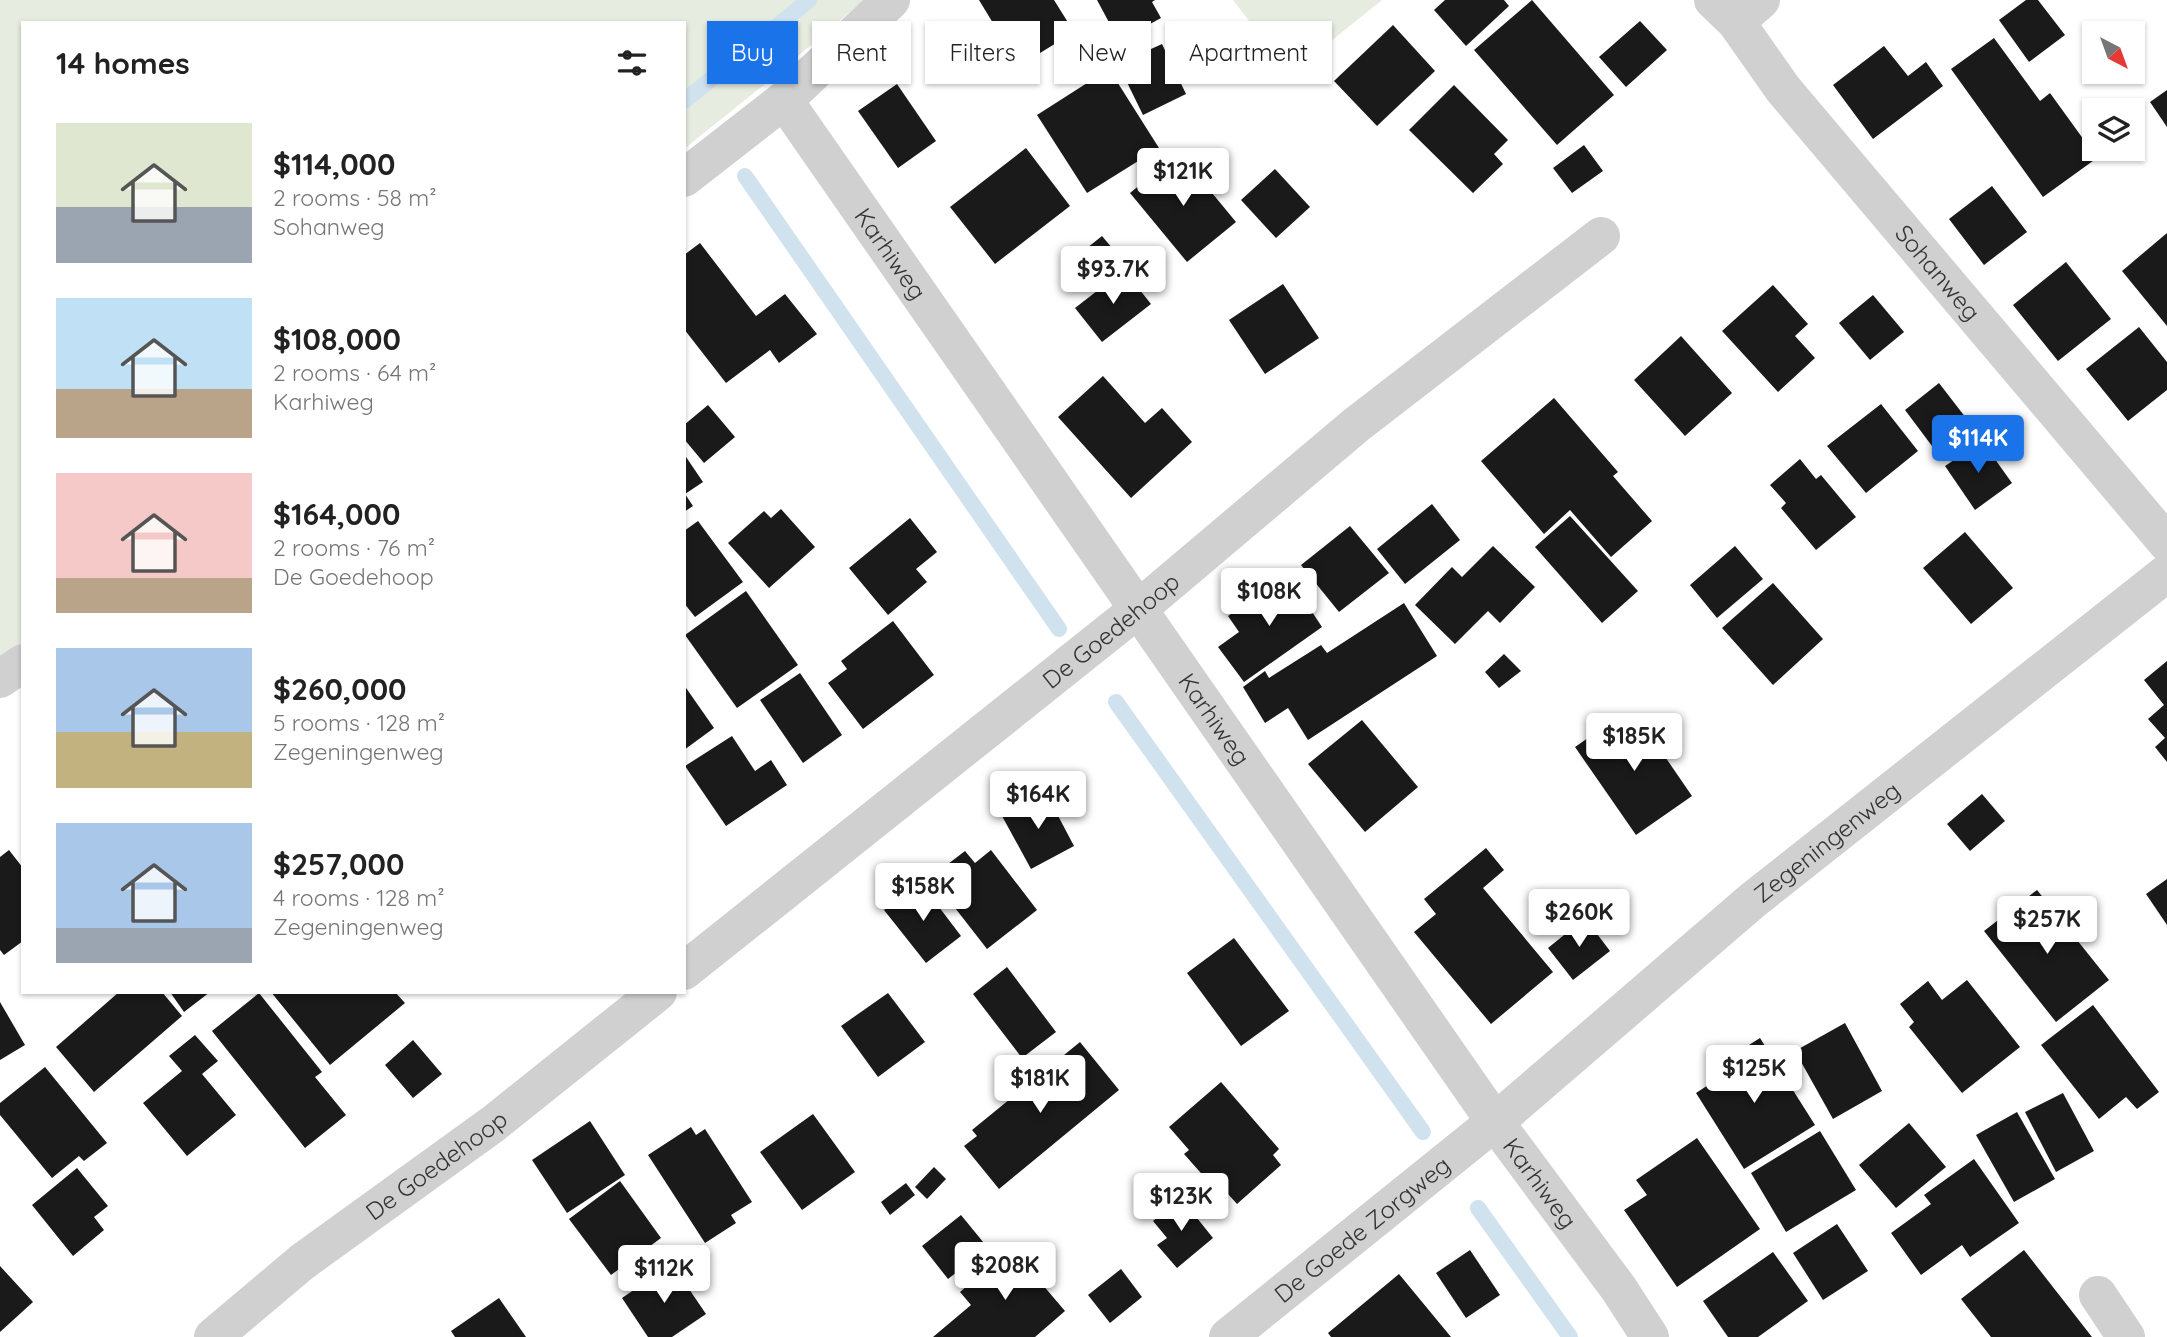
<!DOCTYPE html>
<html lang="en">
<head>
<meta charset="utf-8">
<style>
	body { margin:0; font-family:Quicksand,sans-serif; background:#f6f6f6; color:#222; height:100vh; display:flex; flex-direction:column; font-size:26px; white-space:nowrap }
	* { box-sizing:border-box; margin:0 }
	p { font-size:23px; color:#767676 }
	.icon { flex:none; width:38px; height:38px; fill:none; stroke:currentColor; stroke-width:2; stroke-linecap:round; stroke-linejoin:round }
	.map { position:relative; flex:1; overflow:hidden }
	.panel { position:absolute; left:21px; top:21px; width:665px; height:973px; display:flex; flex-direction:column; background:#fff; border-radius:0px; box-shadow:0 2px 5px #0004 }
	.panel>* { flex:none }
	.hud { position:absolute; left:707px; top:21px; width:665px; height:63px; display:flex; gap:14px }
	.needle { width:46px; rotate:139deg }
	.fabs { position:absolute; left:2082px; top:21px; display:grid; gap:14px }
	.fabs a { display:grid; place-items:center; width:63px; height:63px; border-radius:0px; background:#fff; box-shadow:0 2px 5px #0004; font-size:35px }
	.price { position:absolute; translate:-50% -60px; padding:0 16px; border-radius:7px; background:#fff; color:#222; font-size:23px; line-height:46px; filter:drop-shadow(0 2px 4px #0008) }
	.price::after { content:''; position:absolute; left:50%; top:42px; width:21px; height:16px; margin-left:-10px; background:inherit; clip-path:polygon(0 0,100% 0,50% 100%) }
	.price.current { background:#1a73e8; color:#fff }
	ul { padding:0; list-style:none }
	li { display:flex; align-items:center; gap:21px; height:175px; padding:0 35px }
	li span { display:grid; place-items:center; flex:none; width:196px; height:140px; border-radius:0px; color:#555 }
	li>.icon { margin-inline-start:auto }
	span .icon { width:84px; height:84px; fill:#fffc; stroke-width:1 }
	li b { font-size:30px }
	h2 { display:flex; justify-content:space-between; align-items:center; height:84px; padding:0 35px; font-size:30px }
	.pill { padding:0 24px; border-radius:0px; background:#fff; box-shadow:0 2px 5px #0004; font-size:24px; line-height:63px }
	.pill.current { background:#1a73e8; color:#fff }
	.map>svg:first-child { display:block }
</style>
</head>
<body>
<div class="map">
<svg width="2167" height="1337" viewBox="0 0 2167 1337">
	<rect width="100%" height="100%" fill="#fff"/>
	<g fill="#e6ecdf">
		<path d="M0 0H864L765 84 684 149V23H23V642L0 658Z"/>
		<path d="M1233 0H1382L1290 74Z"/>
	</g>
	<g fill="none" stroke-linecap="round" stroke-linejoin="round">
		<g stroke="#cfe2ee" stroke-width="16">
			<path d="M684 101 809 0"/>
			<path d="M745 176 1059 629"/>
			<path d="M1116 702 1423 1132"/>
			<path d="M1478 1208 1570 1337"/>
		</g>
	</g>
	<g fill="#1a1a1a">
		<path d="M979 0H1054L1074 32 1019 66Z"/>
		<path d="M1097 0H1155L1152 2 1161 18 1119 41Z"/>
		<path d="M1445 0H1504L1509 6 1466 46 1434 10Z"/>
		<path d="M1532 0 1614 95 1557 145 1474 50Z"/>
		<path d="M2026 0H2038L2065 35 2029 62 1999 20Z"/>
		<path d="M1640 21 1667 50 1626 87 1599 57Z"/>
		<path d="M1393 25 1435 71 1377 126 1334 81Z"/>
		<path d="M1994 38 2040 101 2050 93 2097 158 2043 197 1951 69Z"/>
		<path d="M1162 44 1186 94 1143 115 1118 64Z"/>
		<path d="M1884 46 1908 76 1926 62 1943 86 1873 139 1833 85Z"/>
		<path d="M1109 69 1159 148 1087 193 1037 115Z"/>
		<path d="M897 84 936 141 898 168 858 111Z"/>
		<path d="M1454 85 1508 140 1494 154 1503 164 1473 193 1409 130Z"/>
		<path d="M2167 90V127L2150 102Z"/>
		<path d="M1584 145 1603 171 1572 193 1553 168Z"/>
		<path d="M1026 148 1070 206 995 264 950 207Z"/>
		<path d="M1179 153 1236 222 1187 262 1130 193Z"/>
		<path d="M1275 169 1310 207 1276 238 1241 200Z"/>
		<path d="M1992 186 2027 232 1984 265 1949 219Z"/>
		<path d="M2167 233V326L2122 271Z"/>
		<path d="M1102 236 1118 255 1093 275 1077 256Z"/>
		<path d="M700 243 756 316 785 294 817 334 779 363 770 350 726 383 684 329V255Z"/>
		<path d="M2066 262 2111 319 2058 361 2013 305Z"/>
		<path d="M1124 270 1151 304 1102 342 1075 308Z"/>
		<path d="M1283 284 1319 338 1265 374 1229 320Z"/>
		<path d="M1773 285 1808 324 1795 336 1815 358 1778 392 1722 331Z"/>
		<path d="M1873 295 1904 332 1870 360 1839 323Z"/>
		<path d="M2139 327 2167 362V390L2128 421 2086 369Z"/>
		<path d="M1681 336 1732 393 1685 436 1634 380Z"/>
		<path d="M1103 376 1145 423 1162 408 1192 442 1131 498 1058 417Z"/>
		<path d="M1939 383 1976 431 1941 458 1905 410Z"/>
		<path d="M1554 398 1618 472 1613 476 1652 521 1611 557 1570 510 1544 534 1481 461Z"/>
		<path d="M1881 404 1918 451 1866 493 1827 446Z"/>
		<path d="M708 405 735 437 704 463 684 439V425Z"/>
		<path d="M1982 441 2012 483 1975 510 1945 466Z"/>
		<path d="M684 454 703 482 685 494 693 506 684 512Z"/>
		<path d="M1800 459 1816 479 1821 475 1856 517 1816 550 1781 508 1786 503 1770 485Z"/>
		<path d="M1432 504 1460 540 1405 584 1377 549Z"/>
		<path d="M781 509 815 547 769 588 728 543 764 511 771 518Z"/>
		<path d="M1570 516 1638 591 1602 623 1535 547Z"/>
		<path d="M910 518 937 552 916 569 927 582 888 615 849 568Z"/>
		<path d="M698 521 743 582 695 617 684 603V531Z"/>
		<path d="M1350 526 1389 573 1339 612 1301 565Z"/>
		<path d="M1965 532 2013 588 1971 624 1923 568Z"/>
		<path d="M1493 546 1535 587 1500 623 1488 611 1455 644 1415 605 1452 567 1462 577Z"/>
		<path d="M1735 546 1763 579 1717 618 1690 585Z"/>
		<path d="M1287 574 1322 627 1244 682 1218 647 1239 632 1228 616Z"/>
		<path d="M1773 583 1823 639 1773 685 1722 628Z"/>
		<path d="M746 591 798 665 737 708 685 635Z"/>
		<path d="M1404 603 1437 656 1308 740 1288 708 1265 723 1243 687 1265 671 1269 678 1321 645 1327 653Z"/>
		<path d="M893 621 934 675 863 729 828 683 847 669 841 661Z"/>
		<path d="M1504 654 1521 671 1499 688 1485 672Z"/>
		<path d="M2167 661V762L2155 747 2165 738 2148 719 2164 705 2144 680Z"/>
		<path d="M800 673 842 735 803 763 760 700Z"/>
		<path d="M684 685 714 728 684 750Z"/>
		<path d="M1624 713 1639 735 1646 729 1692 796 1636 835 1575 747Z"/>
		<path d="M1362 720 1418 787 1365 832 1308 764Z"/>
		<path d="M732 736 755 771 771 760 787 785 726 826 685 766Z"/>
		<path d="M1046 793 1074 846 1031 869 1002 816Z"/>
		<path d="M1982 794 2005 821 1970 851 1947 824Z"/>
		<path d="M1486 848 1504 870 1483 888 1553 972 1491 1024 1414 932 1436 914 1424 899Z"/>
		<path d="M9 850 23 868V941L4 955 0 950V857Z"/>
		<path d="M991 850 1037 910 987 949 931 877 965 851 975 863Z"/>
		<path d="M2167 879V925L2146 894Z"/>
		<path d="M920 882 961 936 926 963 884 910Z"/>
		<path d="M2037 890 2109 980 2056 1022 1984 931Z"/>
		<path d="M1585 918 1610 951 1573 980 1548 948Z"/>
		<path d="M1234 938 1289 1011 1241 1046 1187 973Z"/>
		<path d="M1007 967 1056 1032 1022 1058 973 994Z"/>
		<path d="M1967 980 2020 1047 1962 1093 1909 1027 1914 1022 1900 1004 1928 981 1942 1000Z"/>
		<path d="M119 992H162L182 1016 94 1092 56 1047Z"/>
		<path d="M170 992H210L184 1012Z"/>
		<path d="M271 992H395L405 1003 330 1065Z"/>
		<path d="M259 993 322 1072 315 1077 346 1115 305 1148 212 1031Z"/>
		<path d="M888 993 925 1042 878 1077 841 1026Z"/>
		<path d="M0 1002 25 1045 0 1060Z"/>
		<path d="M2093 1005 2159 1092 2137 1109 2126 1097 2099 1119 2041 1045Z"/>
		<path d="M1845 1023 1882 1091 1833 1119 1795 1051Z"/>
		<path d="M195 1035 218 1061 202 1074 236 1115 187 1156 143 1103 182 1071 169 1056Z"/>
		<path d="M1760 1038 1815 1125 1744 1169 1696 1093 1725 1074 1719 1064Z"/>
		<path d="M413 1040 442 1074 413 1098 385 1065Z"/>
		<path d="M1080 1042 1119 1090 999 1189 964 1146 977 1136 972 1130Z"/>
		<path d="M45 1067 107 1143 84 1161 79 1156 52 1178 0 1115V1103Z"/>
		<path d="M1221 1082 1279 1149 1273 1155 1281 1165 1237 1204 1228 1194 1223 1198 1184 1154 1189 1150 1169 1127Z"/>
		<path d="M2063 1093 2094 1151 2056 1172 2025 1112Z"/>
		<path d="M2017 1112 2055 1179 2014 1202 1976 1135Z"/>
		<path d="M813 1114 855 1172 802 1210 760 1152Z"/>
		<path d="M590 1121 625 1175 567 1213 532 1160Z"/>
		<path d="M1909 1123 1946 1167 1896 1208 1859 1165Z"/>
		<path d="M691 1127 696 1135 705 1129 752 1202 731 1215 736 1223 705 1243 648 1155Z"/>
		<path d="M1820 1131 1856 1190 1786 1232 1751 1173Z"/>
		<path d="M1697 1138 1760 1229 1677 1287 1624 1210 1647 1195 1636 1180Z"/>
		<path d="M1974 1159 2019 1223 1970 1257 1962 1245 1921 1275 1891 1233 1931 1204 1924 1195Z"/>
		<path d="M934 1167 946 1179 927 1199 915 1187Z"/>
		<path d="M77 1168 108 1206 94 1217 104 1230 73 1256 32 1205Z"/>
		<path d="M620 1181 661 1238 611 1275 569 1219Z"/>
		<path d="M906 1183 915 1195 890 1215 881 1202Z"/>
		<path d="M1181 1198 1213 1238 1177 1268 1157 1245 1167 1238 1153 1221Z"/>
		<path d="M961 1215 988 1248 948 1279 922 1246Z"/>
		<path d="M1837 1224 1868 1271 1823 1300 1793 1253Z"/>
		<path d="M1017 1243 1029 1259 1024 1263 1065 1311 1035 1337H933L971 1305 960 1292Z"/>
		<path d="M1470 1250 1500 1295 1466 1318 1436 1273Z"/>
		<path d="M2024 1250 2092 1337H1991L1961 1299Z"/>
		<path d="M1773 1252 1808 1301 1758 1337H1728L1703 1301Z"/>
		<path d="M672 1264 706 1314 672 1337H648L622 1298Z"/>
		<path d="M0 1266 33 1302 0 1332Z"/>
		<path d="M1121 1269 1142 1297 1110 1323 1088 1295Z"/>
		<path d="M1399 1274 1451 1337H1331L1328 1333Z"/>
		<path d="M499 1298 526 1337H455L451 1331Z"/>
	</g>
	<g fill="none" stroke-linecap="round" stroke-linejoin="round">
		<g stroke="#d0d0d0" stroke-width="38">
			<path id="s1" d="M1713 0 1736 22 1783 89 2167 543"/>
			<path d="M1736 22 1761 0"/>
			<path id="s2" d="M784 100 1495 1122 1619 1289 1650 1337"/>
			<path d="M684 178 784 100 891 0"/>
			<path d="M0 679 23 663"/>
			<path id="s3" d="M684 971 1137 610 1356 425 1601 236"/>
			<path d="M2098 1295 2126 1337"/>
			<path id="s4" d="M213 1337 302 1262 493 1124 658 992"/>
			<path id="s5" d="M1228 1337 1495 1122 1753 900 2167 573"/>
		</g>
	</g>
	<g text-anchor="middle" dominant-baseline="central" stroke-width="7" stroke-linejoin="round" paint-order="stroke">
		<g font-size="24" fill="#333" stroke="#fff">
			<text stroke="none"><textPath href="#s2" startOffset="187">Karhiweg</textPath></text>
			<text stroke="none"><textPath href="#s1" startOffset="354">Sohanweg</textPath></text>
			<text stroke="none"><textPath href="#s3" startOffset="546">De Goedehoop</textPath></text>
			<text stroke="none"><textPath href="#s2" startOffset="754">Karhiweg</textPath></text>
			<text stroke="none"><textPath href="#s5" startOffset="777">Zegeningenweg</textPath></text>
			<text stroke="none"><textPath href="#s4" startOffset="282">De Goedehoop</textPath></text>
			<text stroke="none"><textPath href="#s2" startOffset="1321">Karhiweg</textPath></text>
			<text stroke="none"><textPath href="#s5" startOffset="172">De Goede Zorgweg</textPath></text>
		</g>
	</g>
</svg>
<div class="fabs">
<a><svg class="needle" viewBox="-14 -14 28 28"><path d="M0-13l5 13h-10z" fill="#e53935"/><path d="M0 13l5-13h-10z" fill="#767676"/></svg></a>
<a><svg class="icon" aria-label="layers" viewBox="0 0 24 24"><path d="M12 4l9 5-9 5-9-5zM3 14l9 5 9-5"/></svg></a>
</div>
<b class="price" style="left:1183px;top:208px">$121K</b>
<b class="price" style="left:1113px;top:306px">$93.7K</b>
<b class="price current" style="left:1978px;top:475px">$114K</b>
<b class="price" style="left:1269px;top:628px">$108K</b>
<b class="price" style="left:1634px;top:773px">$185K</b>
<b class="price" style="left:1038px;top:831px">$164K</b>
<b class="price" style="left:923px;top:923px">$158K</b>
<b class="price" style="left:1579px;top:949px">$260K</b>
<b class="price" style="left:2047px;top:956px">$257K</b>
<b class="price" style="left:1754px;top:1105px">$125K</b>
<b class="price" style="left:1040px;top:1115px">$181K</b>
<b class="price" style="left:1181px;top:1233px">$123K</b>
<b class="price" style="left:1005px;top:1302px">$208K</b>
<b class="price" style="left:664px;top:1305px">$112K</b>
<div class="hud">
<a class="pill current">Buy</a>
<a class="pill">Rent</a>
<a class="pill">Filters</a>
<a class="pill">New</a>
<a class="pill">Apartment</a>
</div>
<section class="panel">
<h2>14 homes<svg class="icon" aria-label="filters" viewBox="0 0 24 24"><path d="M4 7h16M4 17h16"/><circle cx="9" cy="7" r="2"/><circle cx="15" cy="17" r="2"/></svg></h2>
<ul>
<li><span style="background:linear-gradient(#dfe7d0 60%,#9aa5b1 0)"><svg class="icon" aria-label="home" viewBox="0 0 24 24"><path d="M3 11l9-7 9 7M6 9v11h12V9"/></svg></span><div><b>$114,000</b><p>2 rooms · 58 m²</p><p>Sohanweg</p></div></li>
<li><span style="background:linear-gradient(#bfe0f5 65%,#b9a48a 0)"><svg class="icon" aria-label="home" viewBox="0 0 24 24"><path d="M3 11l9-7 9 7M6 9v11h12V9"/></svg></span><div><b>$108,000</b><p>2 rooms · 64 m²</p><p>Karhiweg</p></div></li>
<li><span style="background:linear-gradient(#f6c9c9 75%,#b9a48a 0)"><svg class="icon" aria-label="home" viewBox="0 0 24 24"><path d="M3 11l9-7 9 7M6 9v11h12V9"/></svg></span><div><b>$164,000</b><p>2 rooms · 76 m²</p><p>De Goedehoop</p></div></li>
<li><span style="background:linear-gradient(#a9c7e8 60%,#c2b280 0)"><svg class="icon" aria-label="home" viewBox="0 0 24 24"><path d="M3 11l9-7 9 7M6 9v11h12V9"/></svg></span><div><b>$260,000</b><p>5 rooms · 128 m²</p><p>Zegeningenweg</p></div></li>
<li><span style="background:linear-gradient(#a9c7e8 75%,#9aa5b1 0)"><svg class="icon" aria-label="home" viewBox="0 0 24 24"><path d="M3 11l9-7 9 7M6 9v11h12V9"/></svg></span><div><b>$257,000</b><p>4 rooms · 128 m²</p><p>Zegeningenweg</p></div></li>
</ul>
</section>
</div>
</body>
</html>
